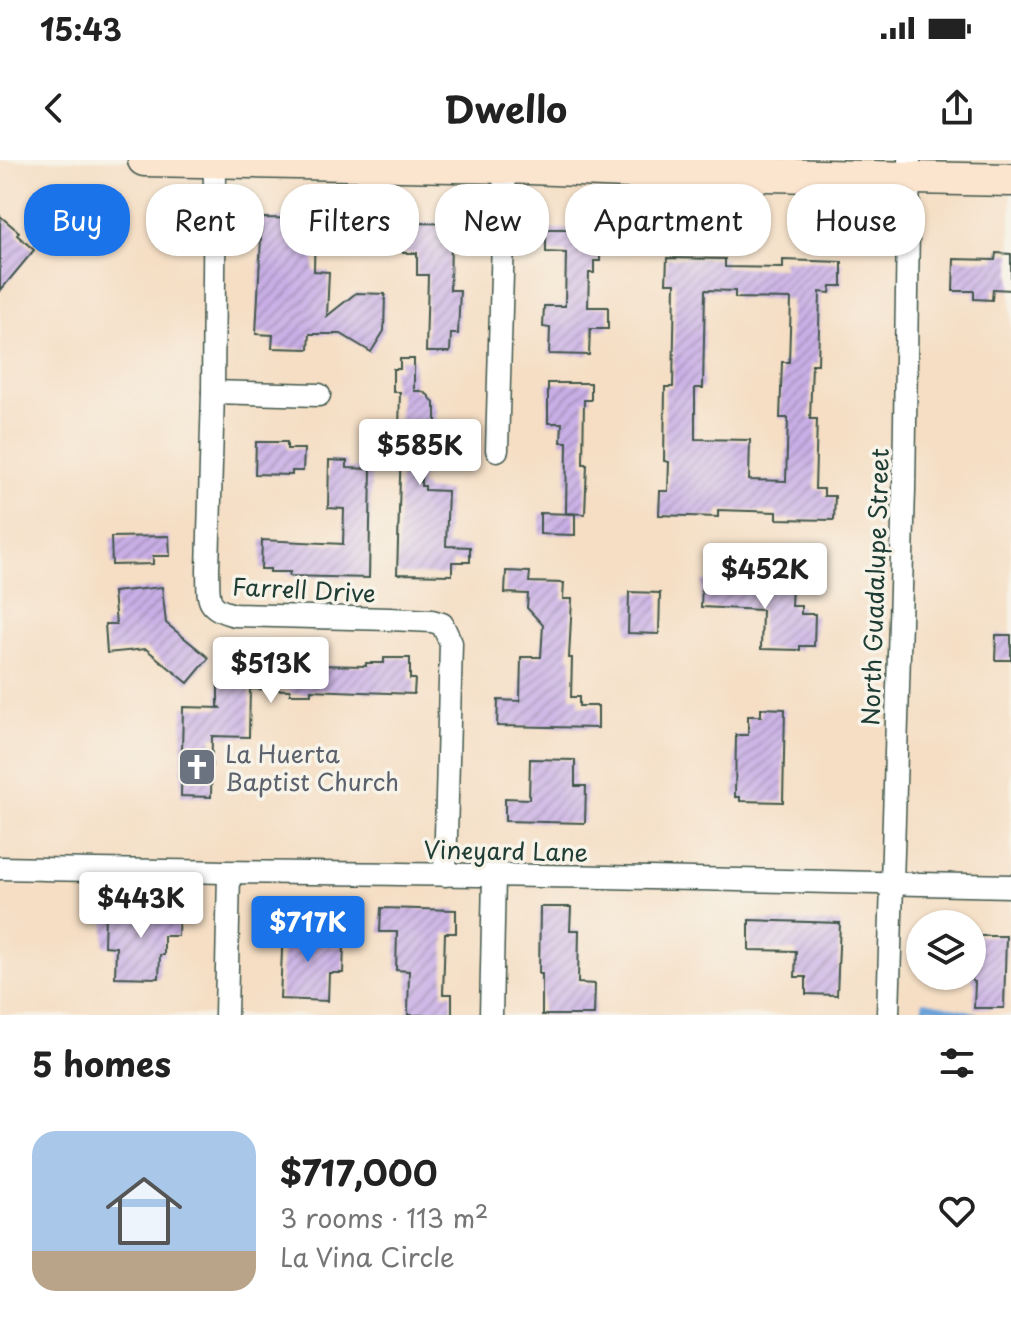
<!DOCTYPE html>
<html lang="en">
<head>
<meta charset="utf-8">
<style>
	body { margin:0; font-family:"Playpen Sans",sans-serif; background:#f2f2f2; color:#222; height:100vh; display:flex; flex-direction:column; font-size:30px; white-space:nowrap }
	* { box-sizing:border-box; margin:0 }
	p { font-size:26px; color:#767676 }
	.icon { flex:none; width:44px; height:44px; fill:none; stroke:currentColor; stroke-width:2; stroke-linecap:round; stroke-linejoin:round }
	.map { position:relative; height:855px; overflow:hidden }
	.panel { display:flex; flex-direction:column; background:#fff; flex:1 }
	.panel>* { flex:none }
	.top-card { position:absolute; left:24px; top:24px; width:964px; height:72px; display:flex; gap:16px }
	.controls { position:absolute; left:906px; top:750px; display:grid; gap:16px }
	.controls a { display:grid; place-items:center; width:80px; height:80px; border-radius:50%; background:#fff; box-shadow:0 2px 6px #0004; font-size:40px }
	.price { position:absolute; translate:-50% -68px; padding:0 18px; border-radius:8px; background:#fff; color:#222; font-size:26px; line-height:52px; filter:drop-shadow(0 2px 4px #0008) }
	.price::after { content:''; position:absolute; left:50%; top:48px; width:24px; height:18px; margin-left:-12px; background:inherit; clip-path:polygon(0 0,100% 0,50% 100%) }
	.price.active { background:#1a73e8; color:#fff }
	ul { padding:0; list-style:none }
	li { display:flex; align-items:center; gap:24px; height:200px; padding:0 32px }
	li span { display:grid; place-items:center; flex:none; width:224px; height:160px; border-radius:24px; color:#555 }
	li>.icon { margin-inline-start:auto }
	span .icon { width:96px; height:96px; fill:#fffc; stroke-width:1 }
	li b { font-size:34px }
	h2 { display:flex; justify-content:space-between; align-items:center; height:96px; padding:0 32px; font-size:34px }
	.pill { padding:0 28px; border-radius:32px; background:#fff; box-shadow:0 2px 6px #0004; font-size:28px; line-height:72px }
	.pill.active { background:#1a73e8; color:#fff }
	.status { display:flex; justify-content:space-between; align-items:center; height:56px; padding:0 40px; background:#fff; direction:ltr }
	.status svg { height:22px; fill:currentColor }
	header { display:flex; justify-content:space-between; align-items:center; height:104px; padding:0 32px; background:#fff; font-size:36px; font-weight:700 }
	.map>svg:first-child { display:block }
</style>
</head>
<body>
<div class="status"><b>15:43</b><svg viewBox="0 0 49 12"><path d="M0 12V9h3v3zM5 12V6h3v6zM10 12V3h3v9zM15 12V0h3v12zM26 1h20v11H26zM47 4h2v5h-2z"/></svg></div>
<header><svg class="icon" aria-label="back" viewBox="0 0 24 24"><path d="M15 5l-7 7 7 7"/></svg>Dwello<svg class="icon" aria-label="share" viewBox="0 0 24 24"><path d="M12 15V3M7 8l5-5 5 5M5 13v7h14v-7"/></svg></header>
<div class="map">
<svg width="1011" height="855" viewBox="0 0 1011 855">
	<defs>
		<pattern id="building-hatch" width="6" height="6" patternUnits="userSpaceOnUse" patternTransform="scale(2)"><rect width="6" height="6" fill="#c9afe6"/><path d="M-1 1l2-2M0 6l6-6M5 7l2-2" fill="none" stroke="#a390bb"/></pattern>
	</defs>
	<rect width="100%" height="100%" fill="#f7f3e8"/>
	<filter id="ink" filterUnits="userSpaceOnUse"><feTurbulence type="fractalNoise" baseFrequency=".0125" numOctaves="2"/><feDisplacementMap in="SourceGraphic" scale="16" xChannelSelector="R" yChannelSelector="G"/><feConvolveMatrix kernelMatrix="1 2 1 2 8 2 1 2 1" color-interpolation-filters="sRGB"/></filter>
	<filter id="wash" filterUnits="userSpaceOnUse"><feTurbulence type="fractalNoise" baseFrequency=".006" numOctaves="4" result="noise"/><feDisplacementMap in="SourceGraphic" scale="32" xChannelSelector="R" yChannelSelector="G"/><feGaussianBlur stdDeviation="1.8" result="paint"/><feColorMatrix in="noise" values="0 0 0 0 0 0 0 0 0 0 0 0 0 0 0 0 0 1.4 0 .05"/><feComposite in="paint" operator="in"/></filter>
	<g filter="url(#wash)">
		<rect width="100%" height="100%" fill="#f5dec4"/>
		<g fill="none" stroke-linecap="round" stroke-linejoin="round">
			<path stroke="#6ba1d8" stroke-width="6" d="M925 855V844L975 855"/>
		</g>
		<g id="blocks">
			<g fill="url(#building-hatch)" fill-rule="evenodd">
				<path d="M0 56 19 72 17 75 34 90 0 131Z"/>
				<path d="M262 58 315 59 314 111 329 112 327 156 356 133 385 134 384 171 371 192 341 174H310L309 189 272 188 273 175 256 174Z"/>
				<path d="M418 63 463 64V84L451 83 450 130H460L458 174H451L450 192H426L428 115H417V93H403L404 74H417Z"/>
				<path d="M573 66 591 67V75H600V101H594V113H589L588 147H608V169H590L589 195 549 194 550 168 543 167 544 146H565L566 93 546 92V69H573Z"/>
				<path d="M996 93 1011 94V130L993 129 992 140 974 139V131H953L954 99 995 100Z"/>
				<path d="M667 98 725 99V107L783 108V100L842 102V126H831L830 133 820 132 818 204H812L810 259H817L815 329H824V336H835L834 360 777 359V352L718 350V357L659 355 660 331H668L669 302 664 301 665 227H673L675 123H666ZM705 130 735 131V138L791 139 789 202H782L780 258H788L786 321 749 320 750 280 695 279V228H703Z"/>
				<path d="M400 199H414V231H421L428 235 434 243V248H436V286H422L421 326H425V330L448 331 446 386 470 387V402H452V415L397 414 401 286H392V270H399L400 232H393V209H400Z"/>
				<path d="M548 223H591V240H584L583 304H587L585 354 566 353 567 282H561L562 263H548Z"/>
				<path d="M256 282H287V289H304L303 311H292V315L255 314Z"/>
				<path d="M329 300 347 301V308L371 309 369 418 289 416 290 412H270V409H261L262 380 343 384 344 349 328 348Z"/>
				<path d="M540 353 575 354V375L540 374Z"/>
				<path d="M169 376 170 396H153V404L112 405 111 377Z"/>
				<path d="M506 411 530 412 529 422 564 423 563 439H572L569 498H572L571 537H579V546H598V568L497 566 498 540 520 541 521 497H541L543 465 527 448 528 434 505 433Z"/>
				<path d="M702 421 792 425 791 446H801V454H815L814 486H800V490L761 489 762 450 701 447Z"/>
				<path d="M162 427 166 463 209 498 188 523 146 489 107 493 105 464H116L113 432Z"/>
				<path d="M629 432 660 433 659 474 628 473Z"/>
				<path d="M996 475H1011V500H995Z"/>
				<path d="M244 495H268L267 511H310V505L366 506V503H384V498H410V519H415L414 534 311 530V534H290V530L250 529 249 577 212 576 211 637 181 636 183 547 220 548 218 546V507L244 508Z"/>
				<path d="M761 548 785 549 783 642 740 641V637H735L736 575H748V556H761Z"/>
				<path d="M530 599 575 600V626H586L585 663 505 661V638L529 639Z"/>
				<path d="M146 745 179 746 178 776H164V795H160L159 818 115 817 116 787 104 786 105 753 146 755Z"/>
				<path d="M540 747H571L570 770H579L578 823 595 824 594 855H542V814H539Z"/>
				<path d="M381 748 456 750V773H445L443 834H452V855H408L409 811 396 810 397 772H380Z"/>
				<path d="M749 760 840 763 837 835 806 834V817H795L796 791 749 790Z"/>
				<path d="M283 766 322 767 321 785 344 786 343 813H329L328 841 280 839Z"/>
				<path d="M976 776H1006L1004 848H974L975 822 972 821V799H976Z"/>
			</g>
		</g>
	</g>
	<g filter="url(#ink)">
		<use href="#blocks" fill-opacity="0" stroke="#3f554a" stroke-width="2"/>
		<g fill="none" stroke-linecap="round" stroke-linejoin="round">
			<g stroke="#3f554a" stroke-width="25">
				<g id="street">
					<path d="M215 2 213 232 208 410C209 438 204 448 235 455L390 459 432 461 442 464 451 483 445 715"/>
					<path d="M213 232 319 235"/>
					<path d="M497 290 505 7"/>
					<path d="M0 708C202 713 404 713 605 717 741 719 876 724 1011 726"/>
					<path d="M226 855 229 713"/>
					<path d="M491 855 494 716"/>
					<path d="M888 855 904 330 909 0"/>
				</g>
			</g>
			<g stroke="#3f554a" stroke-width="35">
				<path id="secondary" d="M144 0 505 7 627 12 1011 20"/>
			</g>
			<use href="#street" stroke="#fff" stroke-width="22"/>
			<use href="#secondary" stroke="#fce5cf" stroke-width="32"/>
		</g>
	</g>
	<defs>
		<g id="church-square" transform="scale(2)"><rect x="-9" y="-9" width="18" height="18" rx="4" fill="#6b7280" stroke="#f7f3e8"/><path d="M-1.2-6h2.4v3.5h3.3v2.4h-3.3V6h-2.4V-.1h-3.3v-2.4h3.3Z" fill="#fff"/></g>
	</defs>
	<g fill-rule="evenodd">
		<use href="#church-square" x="197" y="607"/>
	</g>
	<g text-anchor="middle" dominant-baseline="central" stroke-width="7" stroke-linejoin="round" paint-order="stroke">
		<g font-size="24" fill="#1f3d34" stroke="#f7f3e8">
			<text transform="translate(874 427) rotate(-88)">North Guadalupe Street</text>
			<text transform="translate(304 429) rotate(3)">Farrell Drive</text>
			<text transform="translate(506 690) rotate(1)">Vineyard Lane</text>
		</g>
		<g font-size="24" fill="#5b616d" stroke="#f7f3e8" text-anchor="start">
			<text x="225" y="593">La Huerta<tspan x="225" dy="28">Baptist Church</tspan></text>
		</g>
	</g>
</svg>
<div class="controls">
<a><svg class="icon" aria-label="layers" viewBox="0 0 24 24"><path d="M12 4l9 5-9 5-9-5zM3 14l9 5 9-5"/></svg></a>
</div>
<b class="price" style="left:420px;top:327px">$585K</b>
<b class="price" style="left:765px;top:451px">$452K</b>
<b class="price" style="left:271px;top:545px">$513K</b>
<b class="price" style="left:141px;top:780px">$443K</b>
<b class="price active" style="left:308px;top:804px">$717K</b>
<div class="top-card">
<a class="pill active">Buy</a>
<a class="pill">Rent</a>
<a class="pill">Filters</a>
<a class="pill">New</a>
<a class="pill">Apartment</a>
<a class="pill">House</a>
</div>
</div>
<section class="panel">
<h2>5 homes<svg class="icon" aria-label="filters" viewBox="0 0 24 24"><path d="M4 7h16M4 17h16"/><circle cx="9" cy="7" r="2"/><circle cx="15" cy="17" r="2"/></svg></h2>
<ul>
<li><span style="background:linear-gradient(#a9c7e8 75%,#b9a48a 0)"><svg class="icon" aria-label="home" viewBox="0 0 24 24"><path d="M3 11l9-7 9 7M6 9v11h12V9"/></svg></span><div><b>$717,000</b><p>3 rooms · 113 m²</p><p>La Vina Circle</p></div><svg class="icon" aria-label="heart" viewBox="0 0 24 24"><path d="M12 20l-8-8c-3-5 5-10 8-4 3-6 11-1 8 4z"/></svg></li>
</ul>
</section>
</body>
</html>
